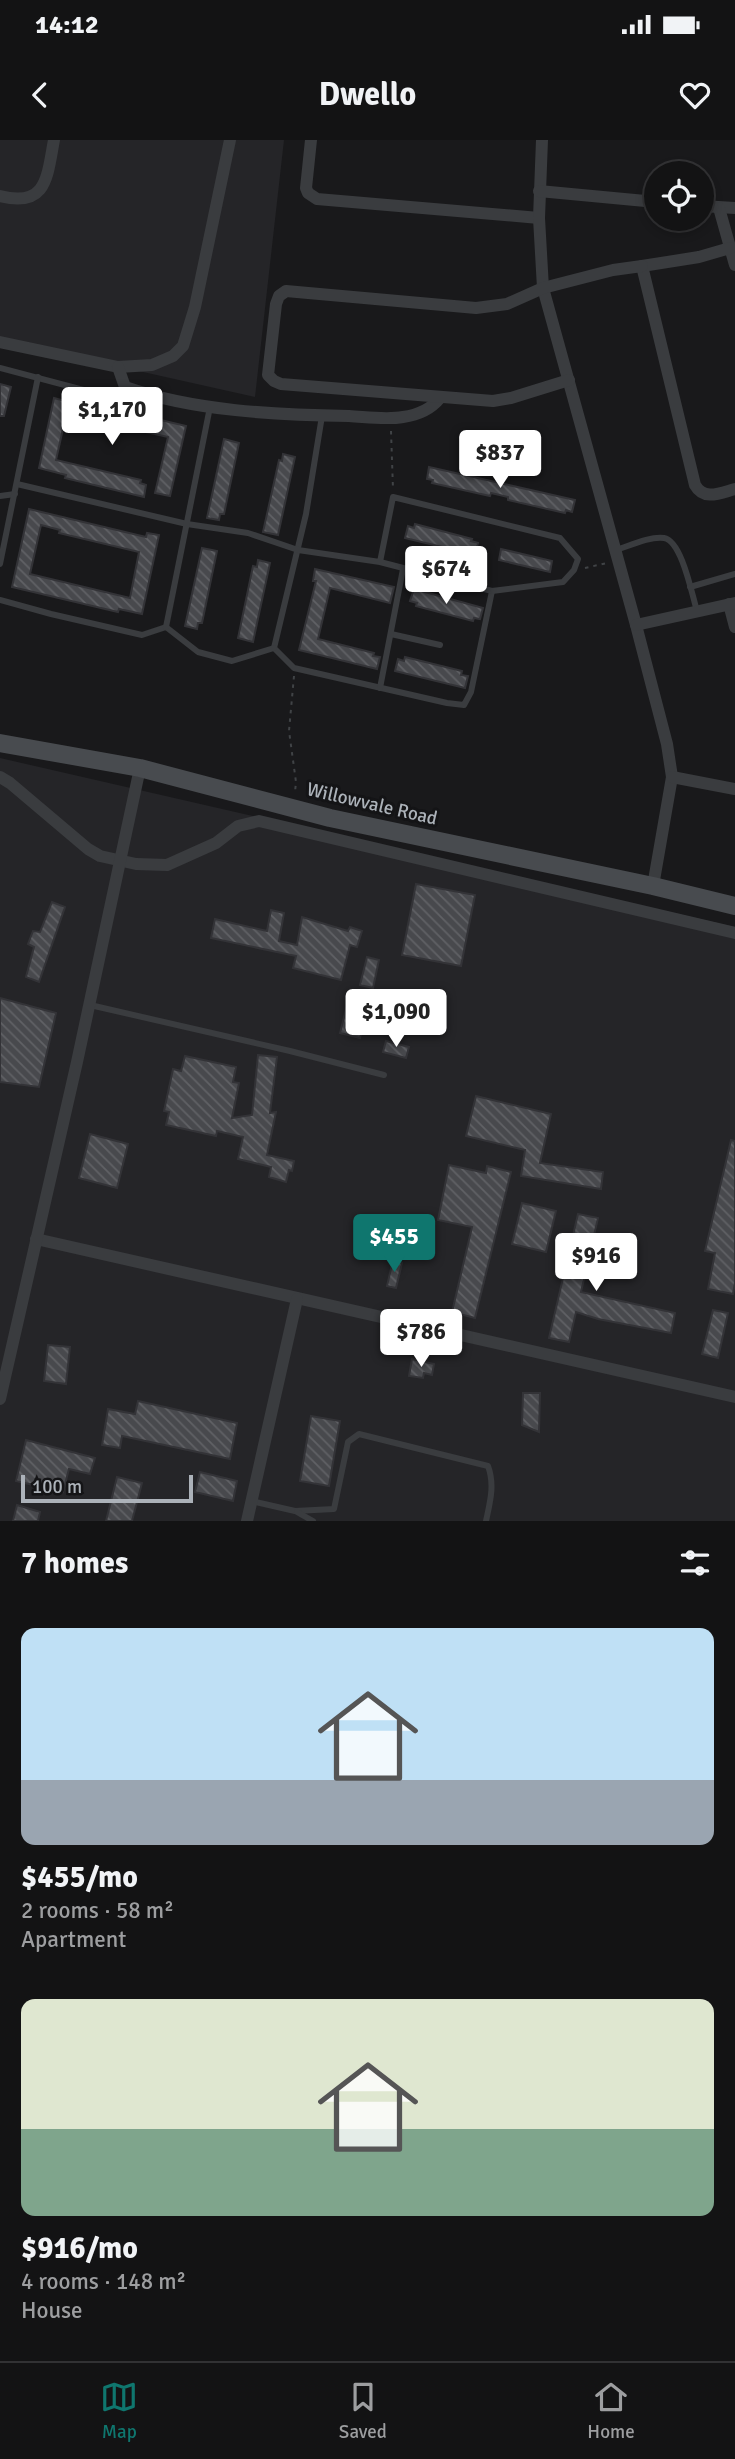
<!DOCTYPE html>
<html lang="en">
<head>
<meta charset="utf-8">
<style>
	body { margin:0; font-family:Signika,sans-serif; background:#1c1c1d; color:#f1f3f6; height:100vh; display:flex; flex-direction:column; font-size:26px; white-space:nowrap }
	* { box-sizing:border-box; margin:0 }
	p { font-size:23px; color:#9d9ea0 }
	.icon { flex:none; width:38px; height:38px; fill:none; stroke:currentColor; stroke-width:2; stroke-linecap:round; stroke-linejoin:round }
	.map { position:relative; height:1381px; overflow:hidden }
	.panel { display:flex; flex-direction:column; background:#131314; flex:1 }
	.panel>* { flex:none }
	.fabs { position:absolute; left:644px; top:21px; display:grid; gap:14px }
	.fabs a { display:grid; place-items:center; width:70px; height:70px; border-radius:50%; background:#131314; box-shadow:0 4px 10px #0003,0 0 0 2px #323234; font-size:35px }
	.scale { position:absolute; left:21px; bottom:18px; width:172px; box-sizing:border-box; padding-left:7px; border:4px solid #acb2b9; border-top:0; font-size:19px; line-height:24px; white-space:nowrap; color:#acb2b9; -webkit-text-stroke:5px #141416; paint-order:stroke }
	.price { position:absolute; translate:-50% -60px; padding:0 16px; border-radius:7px; background:#fff; color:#222; font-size:23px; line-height:46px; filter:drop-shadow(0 2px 4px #0008) }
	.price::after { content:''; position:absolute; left:50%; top:42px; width:21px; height:16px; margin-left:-10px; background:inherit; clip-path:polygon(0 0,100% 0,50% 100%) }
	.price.current { background:#0f766e; color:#fff }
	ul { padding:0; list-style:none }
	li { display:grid; align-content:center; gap:14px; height:371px; padding:0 21px }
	li span { display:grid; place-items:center; height:217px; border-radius:14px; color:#555 }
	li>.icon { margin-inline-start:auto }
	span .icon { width:126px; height:126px; fill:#fffc; stroke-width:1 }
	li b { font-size:30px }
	h2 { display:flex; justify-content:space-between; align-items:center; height:84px; padding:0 21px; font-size:30px }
	.status { display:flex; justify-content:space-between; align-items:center; height:49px; padding:0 35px; background:#131314; direction:ltr }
	.status svg { height:19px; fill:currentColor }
	header { display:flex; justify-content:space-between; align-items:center; height:91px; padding:0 21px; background:#131314; font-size:32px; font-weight:700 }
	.menu { display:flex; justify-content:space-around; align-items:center; height:98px; border-top:2px solid #323234; background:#131314; font-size:19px; color:#9d9ea0 }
	.menu a { display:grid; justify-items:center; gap:4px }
	.menu .current { color:#0f766e }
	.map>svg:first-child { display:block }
</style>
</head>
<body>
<div class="status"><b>14:12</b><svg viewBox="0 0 49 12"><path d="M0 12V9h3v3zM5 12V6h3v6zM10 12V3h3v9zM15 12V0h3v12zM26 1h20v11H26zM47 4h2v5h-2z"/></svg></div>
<header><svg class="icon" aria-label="back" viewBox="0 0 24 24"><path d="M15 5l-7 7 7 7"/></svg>Dwello<svg class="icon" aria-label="heart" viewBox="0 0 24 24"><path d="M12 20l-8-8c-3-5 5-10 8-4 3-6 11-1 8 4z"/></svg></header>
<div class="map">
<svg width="735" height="1381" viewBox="0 0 735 1381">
	<defs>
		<pattern id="building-back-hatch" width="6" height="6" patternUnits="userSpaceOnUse" patternTransform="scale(1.75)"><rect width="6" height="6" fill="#48494d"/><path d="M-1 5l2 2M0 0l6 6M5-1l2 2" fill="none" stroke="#606165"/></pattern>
	</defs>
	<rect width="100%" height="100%" fill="#19191b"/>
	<g fill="#252528">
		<path d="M0 0H284L255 257 0 200Z"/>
		<path d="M0 618 735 787V1381H0Z"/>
	</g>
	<g fill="url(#building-back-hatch)" stroke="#333337" stroke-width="2" fill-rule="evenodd">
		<path d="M0 244 11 247 4 276H0Z"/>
		<path d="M54 258 80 265 81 261 186 286 170 356 155 353 168 297 84 278 85 275 67 271 56 320 141 340 140 343 146 345 144 357 65 338 66 335 39 328Z"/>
		<path d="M224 299 239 303 224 374H220L219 380 207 378Z"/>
		<path d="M283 314 295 317 278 395 263 392 279 320 282 321Z"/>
		<path d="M429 327 575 360 572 372 566 370 565 373 508 360V357L491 353 490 356 432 343 433 340 427 339Z"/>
		<path d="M29 369 146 397 147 393 159 395 142 474 119 469 118 472 12 447ZM41 385 60 390 59 393 139 412 130 458 30 434Z"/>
		<path d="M415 384 472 399 471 401 478 403 475 415 405 398 408 386 414 388Z"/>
		<path d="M202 408 217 411 202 483H198L197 489 185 486Z"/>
		<path d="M501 409 552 421 550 432 499 420Z"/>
		<path d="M258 420 270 423 253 502 238 498 253 426 257 427Z"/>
		<path d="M315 429 394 447 390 463 330 448 318 499 374 513 373 516 380 517 377 529 299 510 316 441H313Z"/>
		<path d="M414 449 483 468 480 479 474 478 473 481 416 466 417 463 410 461Z"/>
		<path d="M405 517 462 531 461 535 468 536 465 548 395 531 398 519 404 521Z"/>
		<path d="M416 744 475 755 461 826 402 815Z"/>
		<path d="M52 762 65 767 39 842 26 837 34 807 28 804 33 791 40 792Z"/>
		<path d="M271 770 284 773 279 801 297 805 302 777 348 791 350 787 362 791 357 807 350 805 341 840 293 828 296 816 211 798 215 779 267 791Z"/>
		<path d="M367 817 379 820 373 848 360 845Z"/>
		<path d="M0 858 56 873 39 947 0 942Z"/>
		<path d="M348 861 368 867 360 898 340 893Z"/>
		<path d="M386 901 409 907 406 918 383 912Z"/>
		<path d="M258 915 277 917 270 973 276 972 267 1015 294 1021 292 1031 289 1030 286 1042 269 1037 271 1027 238 1019 243 997 217 991 216 996 166 985 169 972 164 971 173 929 181 931 185 916 236 927 233 942 239 943 232 978 252 975Z"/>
		<path d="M476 956 551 974 540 1023 603 1032 601 1049 521 1036 525 1010 466 996Z"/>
		<path d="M90 994 128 1004 117 1048 79 1038Z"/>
		<path d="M731 1000 735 1001V1143L733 1154 708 1149 715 1113 705 1111Z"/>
		<path d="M449 1025 486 1033 487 1026 511 1032 475 1178 452 1172 472 1087 438 1080Z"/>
		<path d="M522 1063 556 1071 546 1112 512 1104Z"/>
		<path d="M578 1074 598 1078 581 1152 675 1173 671 1193 598 1179 576 1172 569 1202 549 1198Z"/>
		<path d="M393 1120 402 1123 396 1148 387 1146Z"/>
		<path d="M713 1170 728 1173 718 1218 702 1214Z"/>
		<path d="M48 1205 70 1207 66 1244 44 1241Z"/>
		<path d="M412 1219 434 1224 432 1235 424 1233 423 1238 409 1236Z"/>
		<path d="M523 1253H540L539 1292 522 1285Z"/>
		<path d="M138 1261 237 1283 230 1319 122 1296 120 1308 102 1305 108 1269 135 1274Z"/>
		<path d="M311 1276 340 1281 329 1346 300 1341Z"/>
		<path d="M26 1300 95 1318 90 1334 69 1329 63 1352 16 1341Z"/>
		<path d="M200 1332 237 1341 233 1361 195 1352Z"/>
		<path d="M117 1337 142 1343 132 1381H106Z"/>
		<path d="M17 1365 40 1372 38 1381H13Z"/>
	</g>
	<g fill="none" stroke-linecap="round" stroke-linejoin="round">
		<g stroke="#404346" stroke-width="2" stroke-dasharray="3.5 5" stroke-linecap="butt">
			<path d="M391 291 393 349"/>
			<path d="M585 428 607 423"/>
			<path d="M294 536 289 591 296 642 295 652"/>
		</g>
		<g stroke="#3a3c3f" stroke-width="6">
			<path d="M0 228 110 257 125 247"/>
			<path d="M322 276 306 374 274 508 294 528 447 563 464 565 471 552 492 451"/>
			<path d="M17 344 187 384 248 393 298 410 380 422 492 451 563 442 574 430 578 419 560 398 393 357 380 422"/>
			<path d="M0 356 15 354"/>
			<path d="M616 410C629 406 650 396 664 398 682 401 692 455 697 471"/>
			<path d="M0 424 38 237"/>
			<path d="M690 447 735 434"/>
			<path d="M0 460 51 474 142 495 166 487 198 512 232 521 274 508"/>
			<path d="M166 487 210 267"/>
			<path d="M391 494 440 505"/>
			<path d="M380 548 403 429"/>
			<path d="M90 865 290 911 384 935"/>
			<path d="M251 1361 295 1371 334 1369 348 1302 359 1294 488 1326C495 1345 490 1362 486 1381"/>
			<path d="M297 1372 313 1381"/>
		</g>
		<g stroke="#3a3c3f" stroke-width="12">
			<path d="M311 0 306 48 308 53 317 59 539 78"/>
			<path d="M542 0 539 78 543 148 636 485 667 604 672 637 653 746"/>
			<path d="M539 51 656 62"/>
			<path d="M0 56C47 68 47 37 54 0"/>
			<path d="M702 66 735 68"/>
			<path d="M719 68 735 125"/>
			<path d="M730 108 699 117 642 126 695 345C704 361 720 353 735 349"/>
			<path d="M0 202 118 227 152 225 173 216 183 206 195 167 230 0"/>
			<path d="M118 227 125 247C193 271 277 275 349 276 367 277 386 280 403 277 418 275 431 269 440 258"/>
			<path d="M569 240 511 258 493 261 281 244 274 241 268 235 276 164 279 156 286 151 476 168 507 164 543 148 613 130 642 126"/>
			<path d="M729 464 735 487"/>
			<path d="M636 485 735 463"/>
			<path d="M0 637 10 643 88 709 100 716 136 724 167 725 216 703 238 686 259 681 735 793"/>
			<path d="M672 637 735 649"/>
			<path d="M36 1099 735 1257"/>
			<path d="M0 1259 77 922 140 628"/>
			<path d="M247 1381 297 1159"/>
		</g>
		<path stroke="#484b4f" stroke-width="18" d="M0 603 140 628 330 678 653 746 735 766"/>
	</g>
	<g text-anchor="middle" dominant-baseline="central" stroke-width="6" stroke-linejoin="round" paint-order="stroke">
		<g font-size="19" fill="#acb2b9" stroke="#141416">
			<text transform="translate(372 664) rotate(13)">Willowvale Road</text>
		</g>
	</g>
</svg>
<div class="fabs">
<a><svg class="icon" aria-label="locate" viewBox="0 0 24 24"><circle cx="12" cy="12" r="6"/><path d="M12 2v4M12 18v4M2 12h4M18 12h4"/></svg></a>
</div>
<div class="scale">100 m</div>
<b class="price" style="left:112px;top:307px">$1,170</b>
<b class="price" style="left:500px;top:350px">$837</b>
<b class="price" style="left:446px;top:466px">$674</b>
<b class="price" style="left:396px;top:909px">$1,090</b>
<b class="price current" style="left:394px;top:1134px">$455</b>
<b class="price" style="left:596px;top:1153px">$916</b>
<b class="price" style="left:421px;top:1229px">$786</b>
</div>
<section class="panel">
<h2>7 homes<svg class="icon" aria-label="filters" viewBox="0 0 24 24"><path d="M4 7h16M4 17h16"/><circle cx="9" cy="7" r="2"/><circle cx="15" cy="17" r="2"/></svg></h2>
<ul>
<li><span style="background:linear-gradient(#bfe0f5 70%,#9aa5b1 0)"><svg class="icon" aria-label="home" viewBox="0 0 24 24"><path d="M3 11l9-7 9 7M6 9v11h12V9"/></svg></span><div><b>$455/mo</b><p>2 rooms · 58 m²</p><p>Apartment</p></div></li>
<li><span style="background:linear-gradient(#dfe7d0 60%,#7fa58c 0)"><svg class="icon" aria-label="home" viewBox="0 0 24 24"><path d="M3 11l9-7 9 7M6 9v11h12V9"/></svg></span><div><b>$916/mo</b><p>4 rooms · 148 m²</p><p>House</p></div></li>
</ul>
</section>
<nav class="menu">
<a class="current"><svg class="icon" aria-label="map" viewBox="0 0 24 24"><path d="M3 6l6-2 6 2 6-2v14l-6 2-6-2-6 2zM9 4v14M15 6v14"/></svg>Map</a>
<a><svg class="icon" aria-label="saved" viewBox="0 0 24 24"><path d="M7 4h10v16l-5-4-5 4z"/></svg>Saved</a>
<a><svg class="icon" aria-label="home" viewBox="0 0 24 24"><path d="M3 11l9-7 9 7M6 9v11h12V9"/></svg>Home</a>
</nav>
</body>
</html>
